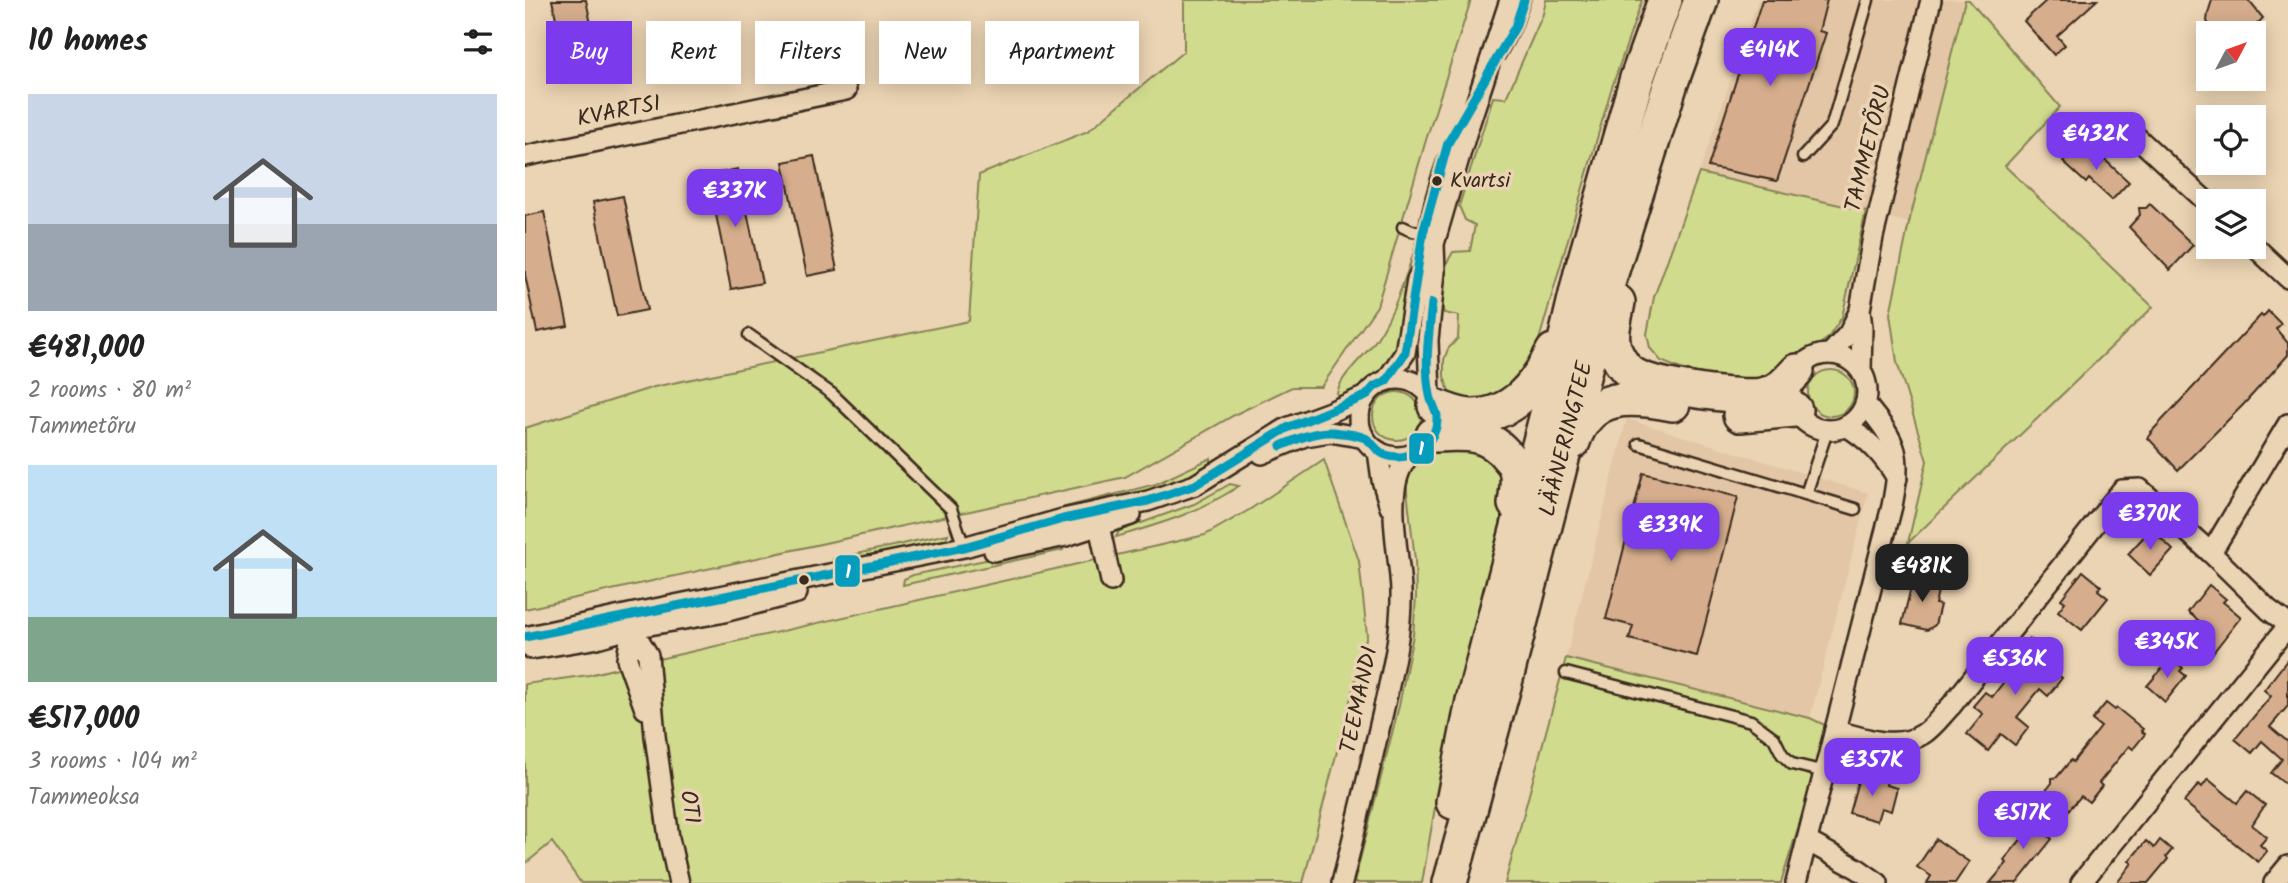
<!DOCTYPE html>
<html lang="en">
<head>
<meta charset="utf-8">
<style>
	body { margin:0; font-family:Kalam,sans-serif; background:#f6f6f6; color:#222; height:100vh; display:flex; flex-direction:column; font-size:26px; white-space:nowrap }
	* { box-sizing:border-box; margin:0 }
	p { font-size:23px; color:#767676 }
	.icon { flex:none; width:38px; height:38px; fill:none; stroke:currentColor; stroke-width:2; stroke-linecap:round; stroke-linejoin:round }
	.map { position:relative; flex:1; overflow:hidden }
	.side { display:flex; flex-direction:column; background:#fff; width:525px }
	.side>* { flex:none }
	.top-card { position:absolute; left:21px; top:21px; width:665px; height:63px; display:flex; gap:14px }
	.needle { width:46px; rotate:49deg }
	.tools { position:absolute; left:1671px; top:21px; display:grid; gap:14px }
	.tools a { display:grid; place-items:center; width:70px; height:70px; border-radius:0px; background:#fff; box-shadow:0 4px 18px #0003; font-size:35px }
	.price { position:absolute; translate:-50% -60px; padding:0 16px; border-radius:14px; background:#7c3aed; color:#fff; font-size:23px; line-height:46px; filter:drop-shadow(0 2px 4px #0008) }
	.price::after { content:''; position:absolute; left:50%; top:42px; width:21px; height:16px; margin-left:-10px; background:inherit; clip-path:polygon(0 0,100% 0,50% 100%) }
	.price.on { background:#222; color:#fff }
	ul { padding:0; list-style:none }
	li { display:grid; align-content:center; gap:14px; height:371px; padding:0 28px }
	li span { display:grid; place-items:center; height:217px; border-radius:0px; color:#555 }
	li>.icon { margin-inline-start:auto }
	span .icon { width:126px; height:126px; fill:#fffc; stroke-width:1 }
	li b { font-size:30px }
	h2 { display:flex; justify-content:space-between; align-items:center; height:84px; padding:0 28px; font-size:30px }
	.tag { padding:0 24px; border-radius:0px; background:#fff; box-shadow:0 4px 18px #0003; font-size:24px; line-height:63px }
	.tag.on { background:#7c3aed; color:#fff }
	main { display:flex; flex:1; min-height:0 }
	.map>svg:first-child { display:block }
</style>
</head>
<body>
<main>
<section class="side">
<h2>10 homes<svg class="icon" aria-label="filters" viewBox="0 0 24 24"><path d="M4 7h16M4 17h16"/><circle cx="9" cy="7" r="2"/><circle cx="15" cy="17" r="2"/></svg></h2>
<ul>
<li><span style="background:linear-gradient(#c9d6e8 60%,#9aa5b1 0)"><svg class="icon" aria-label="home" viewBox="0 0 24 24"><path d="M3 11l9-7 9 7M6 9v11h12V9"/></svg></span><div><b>€481,000</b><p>2 rooms · 80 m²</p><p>Tammetõru</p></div></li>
<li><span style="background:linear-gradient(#bfe0f5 70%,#7fa58c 0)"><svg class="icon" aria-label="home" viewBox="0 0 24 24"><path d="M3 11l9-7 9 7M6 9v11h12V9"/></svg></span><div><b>€517,000</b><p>3 rooms · 104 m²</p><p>Tammeoksa</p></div></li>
</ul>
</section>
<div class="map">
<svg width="1763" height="883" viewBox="0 0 1763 883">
	<rect width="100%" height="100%" fill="#ebd4b3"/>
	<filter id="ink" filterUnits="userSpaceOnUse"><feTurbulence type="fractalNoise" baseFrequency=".0143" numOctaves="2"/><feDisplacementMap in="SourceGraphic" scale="14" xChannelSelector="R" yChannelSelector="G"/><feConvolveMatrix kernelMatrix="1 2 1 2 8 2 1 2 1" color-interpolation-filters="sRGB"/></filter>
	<g filter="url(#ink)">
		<g fill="#e2c6a5">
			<path d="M1233 0H1440L1384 223 1341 211 1174 173Z"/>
			<path d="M1102 419 1343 493 1285 718 1041 658Z"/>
		</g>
		<g fill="#d0db8e" stroke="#868256" stroke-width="2">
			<path d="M659 0H946L901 140 852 306 796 387H767L713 413 600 477 0 609V428L129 387 444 321 454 175 563 131 659 51Z"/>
			<path d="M1021 0H1117L1086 90 1014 340 996 376 970 399 927 401 919 376V360L923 349 933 338 934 316 919 313C913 294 917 269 928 252L945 251 950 225 940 220 934 206 968 97 981 98 1018 14Z"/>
			<path d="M1440 0H1444L1535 107 1480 166 1628 307 1383 543 1402 461 1372 362 1365 314 1384 223Z"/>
			<path d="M1174 173 1341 211 1317 317 1303 338 1255 373 1226 381 1202 380 1158 370 1136 361 1125 348 1122 334 1129 297Z"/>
			<path d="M890 249 892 257 874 352 859 369 820 399 812 402C808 383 833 362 845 348 868 319 878 283 890 249Z"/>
			<circle cx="1306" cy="393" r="23"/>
			<circle cx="872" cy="416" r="24"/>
			<path d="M910 449H961C982 483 982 485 975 525L914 784 897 883H829L874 706 888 635 891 597 890 560 881 482C887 465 894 458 910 449Z"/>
			<path d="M686 458V464C658 491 580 501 542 509L540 507 631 484Z"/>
			<path d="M799 460 834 561 842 635 778 883H56L27 842 0 864V684L64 675 92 668 94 665 95 668 131 660V658L134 659 680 535 724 510Z"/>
			<path d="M705 484 714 486C673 513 638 523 591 537L594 531 669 504Z"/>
			<path d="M423 534 421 539 415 544 316 565 309 562 308 559Z"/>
			<path d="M537 546 538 550 378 585 379 579 388 575 499 552Z"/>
			<path d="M1041 658 1285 718 1304 727 1256 883H980Z"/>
		</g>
		<g fill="#d6ae8d" stroke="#3b2a1e" stroke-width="2">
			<path d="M27 0H61L75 67 43 74Z"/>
			<path d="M1237 0H1302L1294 31 1301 33 1252 181 1183 167Z"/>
			<path d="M1522 0H1572L1532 36 1540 45 1529 55 1499 21Z"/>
			<path d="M1687 0H1723L1738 18 1724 33H1688L1682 21 1683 13Z"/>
			<path d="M1555 144 1576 164 1580 160 1604 182 1587 200 1564 179 1561 183 1538 162Z"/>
			<path d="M289 156 312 270 282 276 258 162Z"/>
			<path d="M213 169 237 283 206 289 183 175Z"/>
			<path d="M98 196 122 310 92 316 68 202Z"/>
			<path d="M1625 204 1668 245 1645 270 1604 227 1615 215 1614 208H1621Z"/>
			<path d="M19 212 43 326 12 332 0 275V216Z"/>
			<path d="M1743 311 1756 324 1751 329 1763 343V355L1719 404 1653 470 1623 438 1627 433 1626 432 1736 315 1738 317Z"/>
			<path d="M1118 473 1213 497 1172 656 1104 639 1108 626 1081 619Z"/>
			<path d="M1626 529 1648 550 1625 575 1603 554Z"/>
			<path d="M1558 571 1576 586 1573 590 1583 598 1557 630 1533 611 1540 602 1536 599Z"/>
			<path d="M1389 575 1415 582 1410 604 1415 605 1410 625 1402 630 1377 624Z"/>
			<path d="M1684 585 1701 599 1698 602 1716 617 1686 655 1663 636 1674 621 1663 612Z"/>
			<path d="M1504 638 1535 663 1529 671 1537 678 1523 696 1515 689 1492 717 1504 727 1490 745 1476 734 1463 751 1442 734 1458 714 1448 706 1460 692 1467 697 1490 667 1488 665 1498 651 1495 649Z"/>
			<path d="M1646 658 1658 668 1655 671 1661 676 1640 702 1622 686Z"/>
			<path d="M1763 659V706L1745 727 1763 742V786L1746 773 1757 759 1737 741 1727 753 1710 739 1746 696 1739 690Z"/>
			<path d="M1581 703 1590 710 1592 708 1618 729 1616 731 1620 734 1608 749 1604 746 1574 783 1577 786 1564 802 1556 796 1542 812 1519 793 1527 783V778L1532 777 1546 760 1548 762 1576 727 1567 720Z"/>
			<path d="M1335 774 1362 781 1361 785 1372 788 1366 811 1356 808 1352 821 1324 813Z"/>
			<path d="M1683 779 1712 803 1722 791 1740 805 1727 825 1742 837 1735 845 1742 851 1733 862 1659 802 1674 784 1677 787Z"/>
			<path d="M1494 812 1527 839 1492 883H1465L1482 863 1479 860 1499 836 1482 825Z"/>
			<path d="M1411 839 1444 862 1430 883H1402L1406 876 1392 867Z"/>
			<path d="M1635 840 1647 850 1641 857 1643 859 1623 883H1592L1607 863 1604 861 1621 841 1629 848Z"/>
		</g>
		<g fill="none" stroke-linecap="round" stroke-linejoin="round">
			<g stroke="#3b2a1e" stroke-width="15">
				<g id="service">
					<path d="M974 56 990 27 999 0"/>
					<path d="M1278 157 1307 125 1343 0"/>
					<path d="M878 227 887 231 904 233"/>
					<path d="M894 262C901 213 913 160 939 117"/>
					<path d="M224 335 307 394 426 509 439 547"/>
					<path d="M1114 444 1330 509"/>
					<path d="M1281 494 1302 431"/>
					<path d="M1041 673 1226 721 1249 738 1257 754 1267 764 1300 772"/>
				</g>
			</g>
			<g stroke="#3b2a1e" stroke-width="24">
				<g id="minor">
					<path d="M1604 130 1684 204"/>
					<path d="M0 156 321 90"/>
					<path d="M1729 246 1763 278"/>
					<path d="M1335 311 1337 327 1336 371"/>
					<circle cx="1304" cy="392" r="38"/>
					<path d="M1305 354 1324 333 1335 310 1348 237 1406 0"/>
					<circle cx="873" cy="418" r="39"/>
					<path d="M861 381 880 353 892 280 907 249"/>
					<path d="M905 395 903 340 910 272 909 244 941 134 985 0"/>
					<path d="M1321 426C1344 440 1358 455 1372 478"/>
					<path d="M853 451 857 480 865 507"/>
					<path d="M737 454 780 436 805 432 840 438"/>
					<path d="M571 512 586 581"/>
					<path d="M469 551 541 536 606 515"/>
					<path d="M1686 553 1763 424"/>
					<path d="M106 618 107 628 123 655 130 736 144 838 154 883"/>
					<path d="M107 628 102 659 120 709"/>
					<path d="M0 637 105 614 439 547 538 519 623 501 670 485 762 428 805 412 841 396"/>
					<path d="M7 649 68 639 107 628 195 613 272 593"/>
					<path d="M1310 730C1337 738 1372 751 1398 734 1409 727 1417 715 1426 706L1597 490 1615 489 1686 553 1744 610 1763 624"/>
					<path d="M1282 841 1333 869 1353 883"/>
					<path d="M817 883C831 826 845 769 858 712 867 672 877 632 876 591 875 552 856 487 884 456"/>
					<path d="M1271 883 1367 506C1377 454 1374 445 1341 405"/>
					<path d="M1556 883 1763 626"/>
					<path d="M1749 883 1763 866"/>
				</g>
			</g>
			<g stroke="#3b2a1e" stroke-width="38">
				<g id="trunk">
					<path d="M1093 302C1090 320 1083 338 1092 355 1096 363 1102 371 1109 375 1129 387 1215 399 1237 395 1253 392 1262 382 1272 371"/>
					<path d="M910 406C921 410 934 416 947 416 988 416 1012 384 1028 351"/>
					<path d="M1215 415 1270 410"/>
					<path d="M908 435C939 434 962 430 983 457 988 462 992 469 992 476 993 485 991 495 990 504"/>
					<path d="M1048 442C1065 392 1105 396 1148 404"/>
					<path d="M928 802 948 701 1030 383 1056 273 1112 78 1140 0"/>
					<path d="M925 883 981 679 1077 302 1146 83 1176 0"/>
				</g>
			</g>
			<use href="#service" stroke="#ebd4b3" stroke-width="10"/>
			<use href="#minor" stroke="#ebd4b3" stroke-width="19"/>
			<use href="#trunk" stroke="#ebd4b3" stroke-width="33"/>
			<g stroke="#ebd4b3" stroke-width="14">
				<g id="bus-1">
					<path d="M756 446C772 439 790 431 808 432 817 433 832 434 840 438 848 442 851 452 861 455 885 464 914 442 912 416 911 409 906 402 905 395 899 365 904 333 907 303"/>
					<path d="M0 637 439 547 538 519 623 501 670 485 762 428 841 396 850 386 861 381 880 353 898 233 923 143 990 27 999 0"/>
				</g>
			</g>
			<use href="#bus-1" stroke="#069cbc" stroke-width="9"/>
		</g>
	</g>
	<g fill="#3b2a1e" stroke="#ebd4b3" stroke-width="2.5">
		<circle cx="912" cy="181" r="6"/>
		<circle cx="279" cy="580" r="6"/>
	</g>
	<g text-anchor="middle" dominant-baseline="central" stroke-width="7" stroke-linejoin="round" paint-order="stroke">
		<g font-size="21" fill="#3b2a1e" stroke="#ebd4b3" text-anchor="start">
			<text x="925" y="181">Kvartsi</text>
		</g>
		<g font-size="23" fill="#3b2a1e" stroke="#ebd4b3">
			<text transform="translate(94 112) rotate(-11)">KVARTSI</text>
			<text transform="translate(1344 149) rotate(-76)">TAMMETÕRU</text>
			<text transform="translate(1042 439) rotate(-76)">LÄÄNERINGTEE</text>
			<text transform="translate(835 700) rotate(-78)">TEEMANDI</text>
			<text transform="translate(164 807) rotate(82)">OTI</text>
		</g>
	</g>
	<g stroke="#ebd4b3" stroke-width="2.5">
		<rect x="883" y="432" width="27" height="33" rx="7" fill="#069cbc"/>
		<rect x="309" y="554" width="27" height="34" rx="7" fill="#069cbc"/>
	</g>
	<g font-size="19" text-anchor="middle" font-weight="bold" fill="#fff">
		<text x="896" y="455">1</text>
		<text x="323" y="578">1</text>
	</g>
</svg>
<div class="tools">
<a><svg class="needle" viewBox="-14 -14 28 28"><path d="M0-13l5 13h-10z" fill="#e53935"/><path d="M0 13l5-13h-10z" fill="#767676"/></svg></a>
<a><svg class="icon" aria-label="locate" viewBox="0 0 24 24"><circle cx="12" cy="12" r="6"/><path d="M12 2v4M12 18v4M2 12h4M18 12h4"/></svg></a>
<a><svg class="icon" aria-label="layers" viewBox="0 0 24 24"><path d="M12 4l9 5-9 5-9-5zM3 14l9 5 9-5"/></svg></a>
</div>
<b class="price" style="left:1245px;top:88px">€414K</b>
<b class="price" style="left:1571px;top:172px">€432K</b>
<b class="price" style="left:210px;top:229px">€337K</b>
<b class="price" style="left:1625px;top:552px">€370K</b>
<b class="price" style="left:1146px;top:563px">€339K</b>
<b class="price on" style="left:1397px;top:604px">€481K</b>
<b class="price" style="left:1642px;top:680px">€345K</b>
<b class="price" style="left:1490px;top:697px">€536K</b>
<b class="price" style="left:1347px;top:798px">€357K</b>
<b class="price" style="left:1498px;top:851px">€517K</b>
<div class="top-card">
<a class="tag on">Buy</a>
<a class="tag">Rent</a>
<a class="tag">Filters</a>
<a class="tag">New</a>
<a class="tag">Apartment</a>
</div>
</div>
</main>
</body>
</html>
